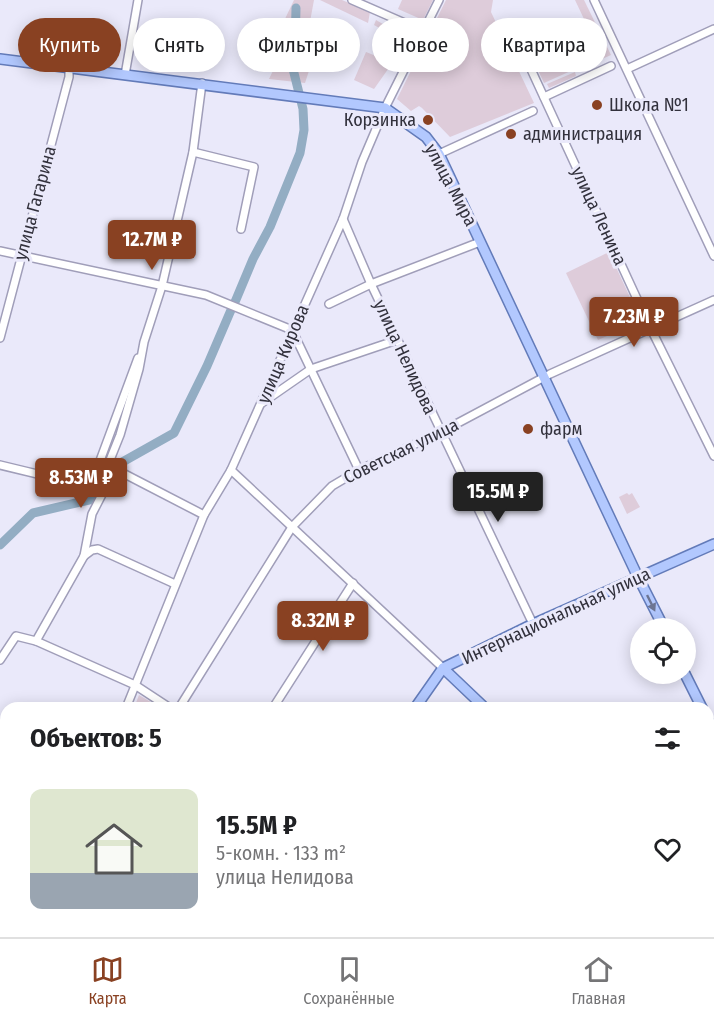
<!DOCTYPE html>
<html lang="ru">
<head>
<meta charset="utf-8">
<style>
	body { margin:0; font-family:"Fira Sans Condensed",sans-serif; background:#f2f2f2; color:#202124; height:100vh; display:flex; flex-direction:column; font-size:22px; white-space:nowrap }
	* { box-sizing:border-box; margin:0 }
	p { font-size:20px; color:#757577 }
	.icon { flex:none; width:33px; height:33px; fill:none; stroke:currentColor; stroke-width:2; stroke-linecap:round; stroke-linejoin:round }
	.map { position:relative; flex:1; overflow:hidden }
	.sheet { position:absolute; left:0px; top:702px; width:714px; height:236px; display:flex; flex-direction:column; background:#fff; border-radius:18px 18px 0 0; box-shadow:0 3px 15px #0003 }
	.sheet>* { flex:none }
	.top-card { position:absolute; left:18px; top:18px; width:678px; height:54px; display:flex; gap:12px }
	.controls { position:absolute; left:630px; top:618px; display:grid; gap:12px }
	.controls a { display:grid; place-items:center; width:66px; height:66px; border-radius:50%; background:#fff; box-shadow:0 3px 15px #0003; font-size:30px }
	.price { position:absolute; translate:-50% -51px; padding:0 14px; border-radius:6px; background:#894122; color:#fff; font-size:20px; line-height:39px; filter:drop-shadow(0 2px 3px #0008) }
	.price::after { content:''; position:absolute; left:50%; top:36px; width:18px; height:14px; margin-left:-9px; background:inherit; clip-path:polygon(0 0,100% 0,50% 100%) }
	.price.active { background:#222; color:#fff }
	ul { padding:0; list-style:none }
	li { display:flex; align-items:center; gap:18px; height:150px; padding:0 30px }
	li span { display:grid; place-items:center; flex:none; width:168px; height:120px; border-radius:12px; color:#555 }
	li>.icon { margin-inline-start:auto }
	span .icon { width:72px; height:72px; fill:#fffc; stroke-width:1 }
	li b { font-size:26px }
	h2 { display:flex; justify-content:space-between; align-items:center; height:72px; padding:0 30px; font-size:26px }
	.tag { padding:0 21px; border-radius:27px; background:#fff; box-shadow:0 3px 15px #0003; font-size:21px; line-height:54px }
	.tag.active { background:#894122; color:#fff }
	.tabs { display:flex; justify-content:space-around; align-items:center; height:84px; border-top:2px solid #e0e0e0; background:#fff; font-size:16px; color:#757577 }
	.tabs a { display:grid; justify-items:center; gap:3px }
	.tabs .active { color:#894122 }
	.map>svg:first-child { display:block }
</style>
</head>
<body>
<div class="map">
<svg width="714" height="937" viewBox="0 0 714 937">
	<rect width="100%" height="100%" fill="#eae9fa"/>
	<g fill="#deccda">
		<path d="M294 0H314L309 27 322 31 305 83 269 79 284 48V21Z"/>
		<path d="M320 0H342L370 12 368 23Z"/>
		<path d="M402 0H433L423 20 398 9Z"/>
		<path d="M446 0H493L491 12 534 103 450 137 422 108 419 106 411 111 397 99Z"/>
		<path d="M575 0H584L611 55 577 70 568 52 578 47 572 45 576 32 582 30 584 19Z"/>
		<path d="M376 20 407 38 400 50 388 45 390 34 374 25Z"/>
		<path d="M561 45 565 53 537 65 533 58Z"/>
		<path d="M389 49 398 55 374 89 354 80 366 52 381 58 385 50Z"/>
		<path d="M567 55 573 70 544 83 537 68Z"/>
		<path d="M575 72 576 76 549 88 547 84Z"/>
		<path d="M609 252 641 321 598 340 566 273Z"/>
		<path d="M627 493 629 495 632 493 640 507 627 514 619 497Z"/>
		<path d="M139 695 161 708H134Z"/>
	</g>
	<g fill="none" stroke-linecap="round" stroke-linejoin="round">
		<g stroke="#93adc3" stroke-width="9">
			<path d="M235 302 253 259 270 227 300 153 304 130 303 109 292 65 295 49 296 8"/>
			<path d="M0 545 33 513 89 500 101 474 174 433 207 366 231 310"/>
		</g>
		<g stroke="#a09eb9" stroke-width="10">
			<g id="minor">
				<path d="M352 0 423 31"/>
				<path d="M594 0 714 256"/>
				<path d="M517 39 650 327 714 456"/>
				<path d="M627 69 714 29"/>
				<path d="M125 75 138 0"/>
				<path d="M544 97 611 66"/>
				<path d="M193 152 254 167 241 229"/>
				<path d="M439 154 533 111"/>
				<path d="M343 219 371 284 533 624"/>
				<path d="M0 251 206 295 292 330 359 470"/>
				<path d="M329 304 371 284 480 242"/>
				<path d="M0 338 69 77V68"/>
				<path d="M262 403 311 369 397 340"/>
				<path d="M0 465 58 479 91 485 138 358"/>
				<path d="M115 469 204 515"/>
				<path d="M231 470 443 668"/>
				<path d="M84 556 92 550 98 549 175 584"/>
				<path d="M36 641 84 556 92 514 115 469 110 460 120 435 139 369 144 342 162 286 193 152 202 83"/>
				<path d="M0 660 16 636 36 641 135 685 170 708"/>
				<path d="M126 708 204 515 231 470 343 219 362 162 385 108 439 0"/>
				<path d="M179 708 292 527 332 486 359 470 441 432 550 374 714 300"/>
				<path d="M273 708 353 583"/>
				<path d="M0 760 6 762"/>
				<path d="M708 789 714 786"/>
				<path d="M0 830 6 833"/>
				<path d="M193 932 201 937"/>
				<path d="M516 932 523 937"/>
				<path d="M32 934 38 937"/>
				<path d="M68 937 71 932"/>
				<path d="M465 937 469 932"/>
			</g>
		</g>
		<g stroke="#637bb9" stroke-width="12">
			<g id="major">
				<path d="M0 59 385 108 426 137 439 154 636 573 664 628"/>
				<path d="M443 668 485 708"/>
				<path d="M685 674 702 708"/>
				<path d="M415 708 443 668 533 624 714 544"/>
				<path d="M708 721 714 733"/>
				<path d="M708 915 714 921"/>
				<path d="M266 937 269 932"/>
			</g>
		</g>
		<use href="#minor" stroke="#fff" stroke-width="7"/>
		<use href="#major" stroke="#b2c8fe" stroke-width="9"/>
	</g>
	<defs><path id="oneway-solid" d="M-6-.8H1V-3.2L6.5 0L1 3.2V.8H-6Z" transform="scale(1.5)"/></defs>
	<use fill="#6c7593" href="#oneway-solid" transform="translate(651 603) rotate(64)"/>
	<g fill="#894122" stroke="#eae9fa" stroke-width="2">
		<circle cx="597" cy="105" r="6"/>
		<circle cx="428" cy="120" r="6"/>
		<circle cx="511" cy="134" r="6"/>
		<circle cx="528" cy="429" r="6"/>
	</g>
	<g text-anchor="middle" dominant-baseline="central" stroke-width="6" stroke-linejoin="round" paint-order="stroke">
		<g font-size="18" fill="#32313c" stroke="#eae9fa" text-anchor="start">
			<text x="609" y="105">Школа №1</text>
			<text x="416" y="120" text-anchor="end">Корзинка</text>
			<text x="523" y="134">администрация</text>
			<text x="540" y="429">фарм</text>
		</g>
		<g font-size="18" fill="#32313c" stroke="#eae9fa">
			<text transform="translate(451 185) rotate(62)">улица Мира</text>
			<text transform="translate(35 203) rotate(-75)">улица Гагарина</text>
			<text transform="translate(599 216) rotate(65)">улица Ленина</text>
			<text transform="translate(283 354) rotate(-67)">улица Кирова</text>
			<text transform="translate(405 357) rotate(65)">улица Нелидова</text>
			<text transform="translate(401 451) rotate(-26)">Советская улица</text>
			<text transform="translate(556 616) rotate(-25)">Интернациональная улица</text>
		</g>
	</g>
</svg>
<div class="controls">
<a><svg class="icon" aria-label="locate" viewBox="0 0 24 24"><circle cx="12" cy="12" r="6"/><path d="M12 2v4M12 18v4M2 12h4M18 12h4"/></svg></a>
</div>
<b class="price" style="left:152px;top:271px">12.7M ₽</b>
<b class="price" style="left:634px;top:348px">7.23M ₽</b>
<b class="price" style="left:81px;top:509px">8.53M ₽</b>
<b class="price active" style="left:498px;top:523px">15.5M ₽</b>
<b class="price" style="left:323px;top:652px">8.32M ₽</b>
<div class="top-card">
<a class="tag active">Купить</a>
<a class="tag">Снять</a>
<a class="tag">Фильтры</a>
<a class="tag">Новое</a>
<a class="tag">Квартира</a>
</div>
<section class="sheet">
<h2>Объектов: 5<svg class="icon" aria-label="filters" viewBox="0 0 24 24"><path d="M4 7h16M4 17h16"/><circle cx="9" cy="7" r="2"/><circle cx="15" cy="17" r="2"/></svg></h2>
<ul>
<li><span style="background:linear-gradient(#dfe7d0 70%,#9aa5b1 0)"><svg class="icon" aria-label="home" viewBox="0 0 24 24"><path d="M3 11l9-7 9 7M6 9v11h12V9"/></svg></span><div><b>15.5M ₽</b><p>5-комн. · 133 m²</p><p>улица Нелидова</p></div><svg class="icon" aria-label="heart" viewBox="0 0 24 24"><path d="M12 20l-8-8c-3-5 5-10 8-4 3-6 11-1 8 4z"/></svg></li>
</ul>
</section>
</div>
<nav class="tabs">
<a class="active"><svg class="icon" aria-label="map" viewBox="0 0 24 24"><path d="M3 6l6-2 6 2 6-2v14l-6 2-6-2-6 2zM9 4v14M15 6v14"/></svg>Карта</a>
<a><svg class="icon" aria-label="saved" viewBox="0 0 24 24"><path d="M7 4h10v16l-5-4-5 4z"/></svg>Сохранённые</a>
<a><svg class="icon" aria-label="home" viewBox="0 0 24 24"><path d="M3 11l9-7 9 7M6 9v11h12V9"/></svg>Главная</a>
</nav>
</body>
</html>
